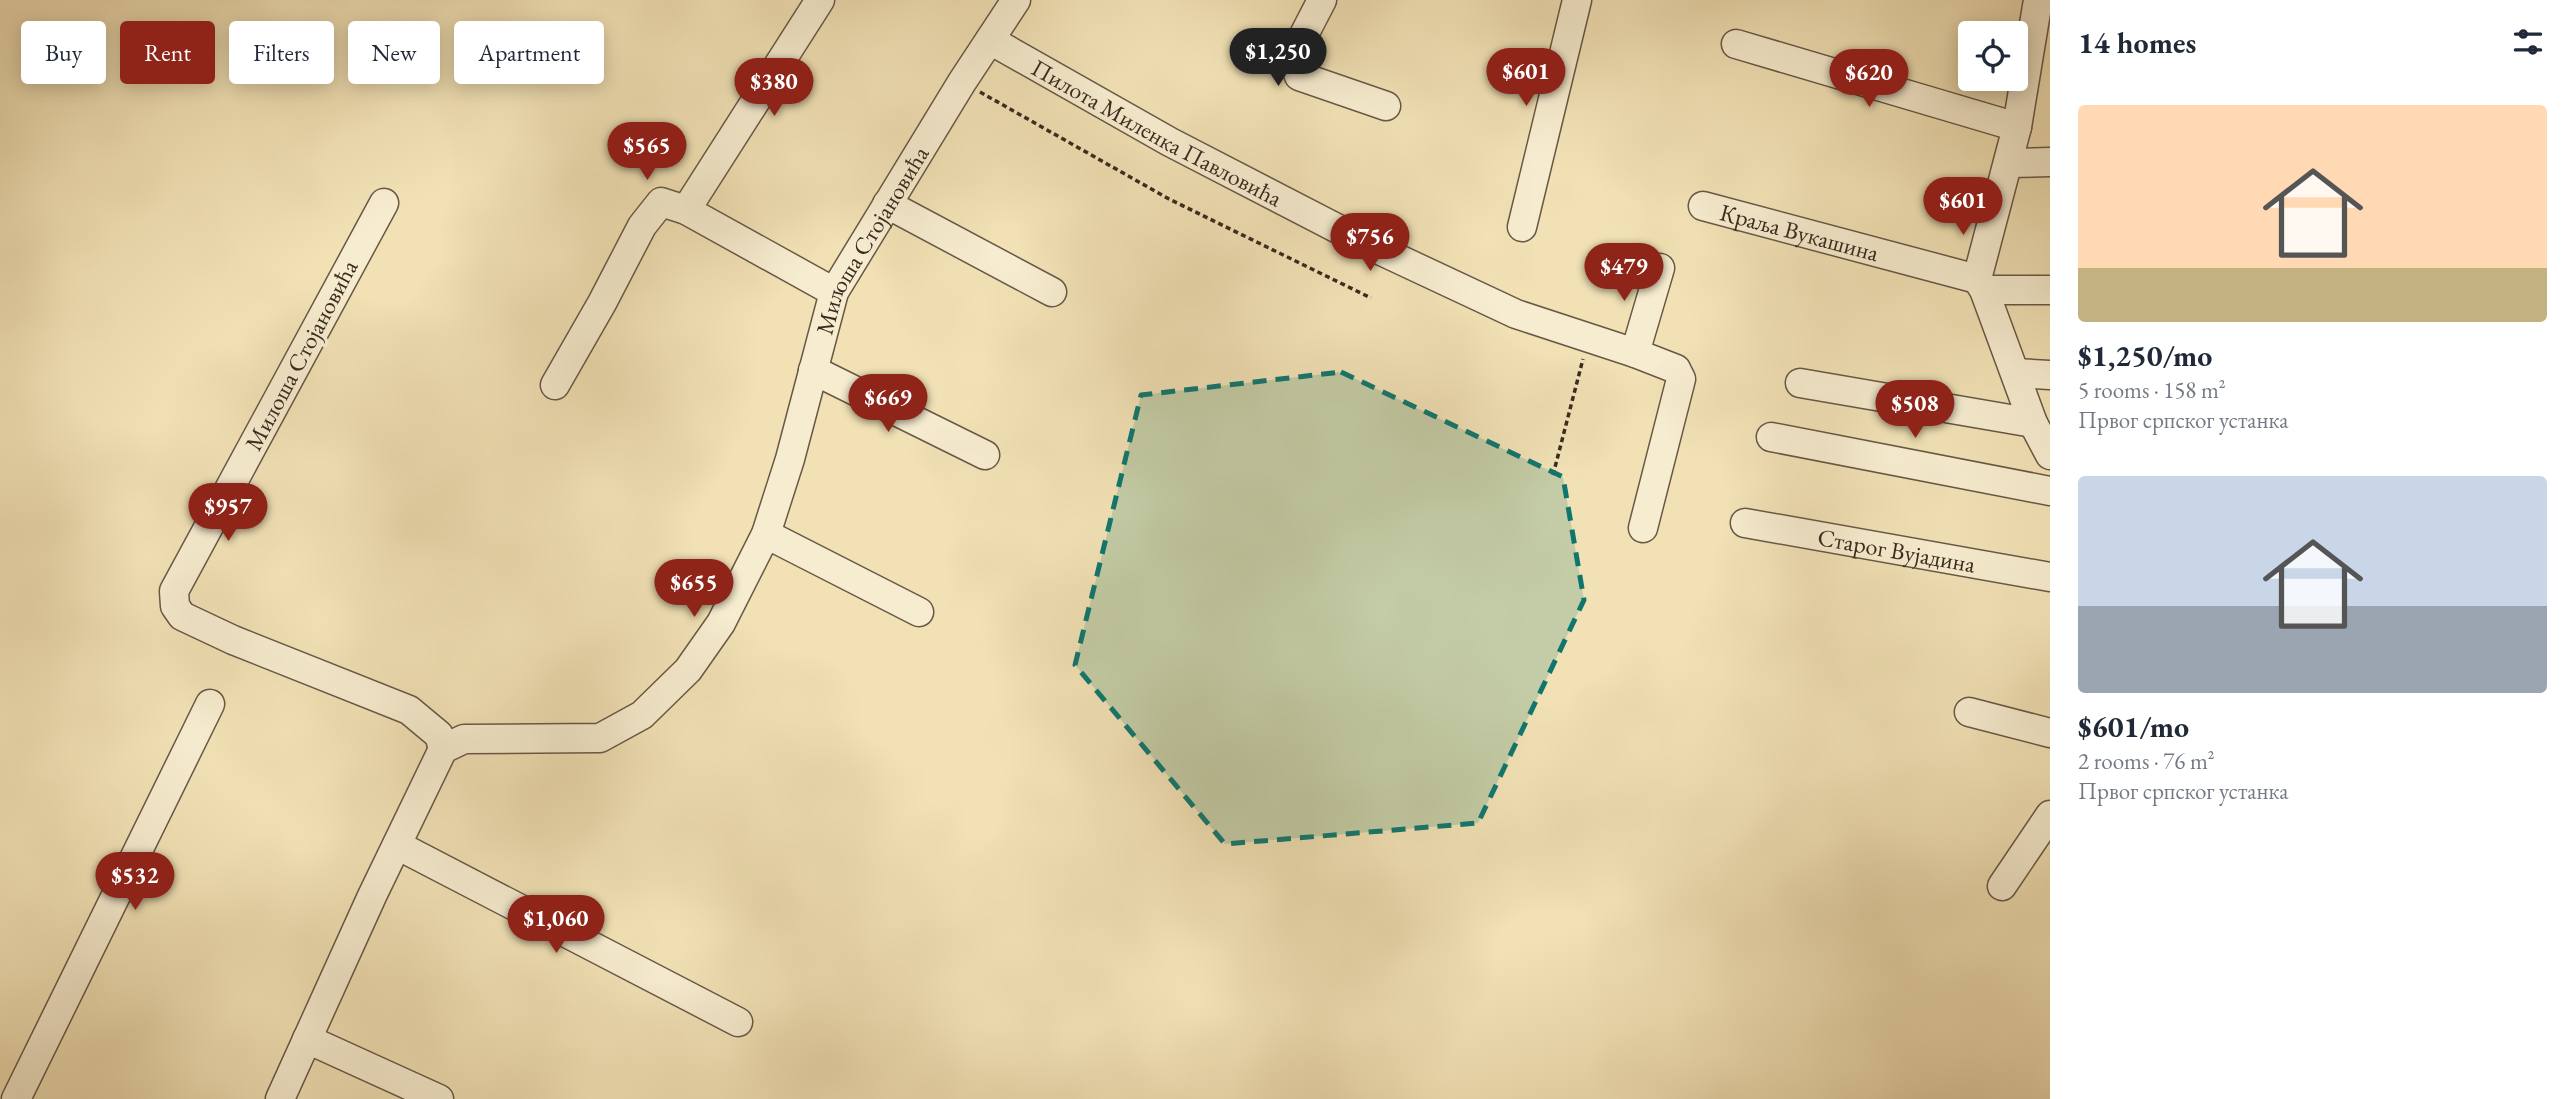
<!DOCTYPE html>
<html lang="en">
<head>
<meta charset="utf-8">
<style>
	body { margin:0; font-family:"EB Garamond",serif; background:#f2f2f3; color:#1f2937; height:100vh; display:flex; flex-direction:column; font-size:26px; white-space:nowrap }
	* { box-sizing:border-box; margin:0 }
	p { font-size:23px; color:#747a83 }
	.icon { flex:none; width:38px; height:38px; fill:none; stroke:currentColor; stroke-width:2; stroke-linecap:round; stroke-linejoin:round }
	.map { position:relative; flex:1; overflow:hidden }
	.side { display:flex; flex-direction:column; background:#fff; width:525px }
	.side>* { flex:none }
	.top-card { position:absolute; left:21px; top:21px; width:665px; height:63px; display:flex; gap:14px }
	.fabs { position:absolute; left:1958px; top:21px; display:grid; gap:14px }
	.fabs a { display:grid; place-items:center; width:70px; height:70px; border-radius:7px; background:#fff; box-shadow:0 4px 18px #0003; font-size:35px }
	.price { position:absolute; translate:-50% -60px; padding:0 16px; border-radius:24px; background:#8f2418; color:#fff; font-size:23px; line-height:46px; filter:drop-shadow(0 2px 4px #0008) }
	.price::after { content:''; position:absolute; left:50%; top:42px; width:21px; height:16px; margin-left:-10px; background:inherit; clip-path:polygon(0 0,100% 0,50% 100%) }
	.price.selected { background:#222; color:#fff }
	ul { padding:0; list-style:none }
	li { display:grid; align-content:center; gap:14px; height:371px; padding:0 28px }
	li span { display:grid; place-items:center; height:217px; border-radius:7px; color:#555 }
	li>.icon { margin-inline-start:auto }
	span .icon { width:126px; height:126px; fill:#fffc; stroke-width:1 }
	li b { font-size:30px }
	h2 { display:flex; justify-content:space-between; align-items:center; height:84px; padding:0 28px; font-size:30px }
	.tag { padding:0 24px; border-radius:7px; background:#fff; box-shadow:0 4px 18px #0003; font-size:24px; line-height:63px }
	.tag.selected { background:#8f2418; color:#fff }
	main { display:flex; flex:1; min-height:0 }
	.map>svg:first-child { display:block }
</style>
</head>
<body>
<main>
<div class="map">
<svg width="2050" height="1099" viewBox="0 0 2050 1099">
	<rect width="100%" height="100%" fill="#f1e1b5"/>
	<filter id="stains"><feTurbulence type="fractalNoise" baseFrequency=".00286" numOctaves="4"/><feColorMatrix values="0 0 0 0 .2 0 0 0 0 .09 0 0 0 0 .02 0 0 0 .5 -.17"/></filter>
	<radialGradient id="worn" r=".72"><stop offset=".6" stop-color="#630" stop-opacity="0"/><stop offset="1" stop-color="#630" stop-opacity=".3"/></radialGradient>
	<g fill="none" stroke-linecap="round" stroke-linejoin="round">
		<g stroke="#685845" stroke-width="31">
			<g id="minor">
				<path d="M1322 0 1292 58 1299 76 1386 106"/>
				<path d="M2038 0 2017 127 1977 279 1984 290 2033 423 2050 455"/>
				<path id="s1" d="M990 40 1170 142 1373 247 1516 314 1635 353 1676 369 1681 379 1643 528"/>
				<path d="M1736 44 2017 127"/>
				<path d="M2009 163 2050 162"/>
				<path d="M384 203 174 591 175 606 182 616 233 640 409 710 439 735 443 749"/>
				<path d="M887 204 1052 292"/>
				<path id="s2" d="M1703 206 1977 279"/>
				<path d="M686 210 820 0"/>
				<path d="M1522 227 1577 0"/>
				<path d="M1984 290H2050"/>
				<path d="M1635 353 1660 268"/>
				<path d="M813 370 985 455"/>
				<path d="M2016 373 2050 375"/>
				<path d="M1800 383 2033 423"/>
				<path d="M555 385 602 303 642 226 661 202 686 210 834 292"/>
				<path d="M1771 437 2050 491"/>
				<path id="s3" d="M1745 523 2050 577"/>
				<path d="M766 534 919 612"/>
				<path d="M1969 712 2050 733"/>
				<path d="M397 845 738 1022"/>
				<path d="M2002 886 2050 815"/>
				<path d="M307 1039 439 1099"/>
				<path d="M16 1099 210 704"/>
				<path id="s4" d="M280 1099 372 896 443 749 464 739 600 738 642 715 688 670 721 623 766 534 790 459 834 292 962 82 1016 0"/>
			</g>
		</g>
		<g stroke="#3b2a20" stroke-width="3.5" stroke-dasharray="5 3.5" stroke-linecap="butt">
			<path d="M980 92 1169 199 1371 298"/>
			<path d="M1553 475 1583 359"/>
		</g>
		<use href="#minor" stroke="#f6eccf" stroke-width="28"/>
	</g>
	<path fill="#0f766e" fill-opacity="0.2" stroke="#0f766e" stroke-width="5" stroke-dasharray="14 9" stroke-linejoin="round" d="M1341 372 1563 477 1584 600 1478 823 1225 844 1075 665 1141 395Z"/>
	<g text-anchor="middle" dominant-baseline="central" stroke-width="7" stroke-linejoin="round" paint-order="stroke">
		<g font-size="24" fill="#3b2a20" stroke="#f6eccf">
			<text stroke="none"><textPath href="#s1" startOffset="191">Пилота Миленка Павловића</textPath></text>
			<text stroke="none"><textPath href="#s2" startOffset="100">Краља Вукашина</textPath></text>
			<text stroke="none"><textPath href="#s4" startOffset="1129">Милоша Стојановића</textPath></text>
			<text transform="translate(301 355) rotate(-62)">Милоша Стојановића</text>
			<text stroke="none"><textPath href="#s3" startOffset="154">Старог Вујадина</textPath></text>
		</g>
	</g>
	<rect width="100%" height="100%" filter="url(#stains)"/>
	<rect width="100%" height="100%" fill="url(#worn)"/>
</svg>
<div class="fabs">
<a><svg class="icon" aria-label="locate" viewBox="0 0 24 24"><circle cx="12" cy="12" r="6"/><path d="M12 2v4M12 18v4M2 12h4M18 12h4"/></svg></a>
</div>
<b class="price selected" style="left:1278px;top:88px">$1,250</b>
<b class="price" style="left:1526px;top:108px">$601</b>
<b class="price" style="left:1869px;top:109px">$620</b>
<b class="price" style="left:774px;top:118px">$380</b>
<b class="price" style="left:647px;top:182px">$565</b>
<b class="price" style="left:1963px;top:237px">$601</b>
<b class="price" style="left:1370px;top:273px">$756</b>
<b class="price" style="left:1624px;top:303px">$479</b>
<b class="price" style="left:888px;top:434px">$669</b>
<b class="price" style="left:1915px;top:440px">$508</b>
<b class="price" style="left:228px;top:543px">$957</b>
<b class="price" style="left:694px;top:619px">$655</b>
<b class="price" style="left:135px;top:912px">$532</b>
<b class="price" style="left:556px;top:955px">$1,060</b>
<div class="top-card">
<a class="tag">Buy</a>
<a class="tag selected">Rent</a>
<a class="tag">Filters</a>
<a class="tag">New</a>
<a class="tag">Apartment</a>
</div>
</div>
<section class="side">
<h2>14 homes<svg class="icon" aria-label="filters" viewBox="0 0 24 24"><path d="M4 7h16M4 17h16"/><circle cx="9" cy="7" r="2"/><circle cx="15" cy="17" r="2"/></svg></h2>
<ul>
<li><span style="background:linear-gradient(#ffd9b3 75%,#c2b280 0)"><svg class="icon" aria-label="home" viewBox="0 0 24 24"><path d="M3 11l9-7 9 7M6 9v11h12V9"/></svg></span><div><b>$1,250/mo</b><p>5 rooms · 158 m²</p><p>Првог српског устанка</p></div></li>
<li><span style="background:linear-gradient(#c9d6e8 60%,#9aa5b1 0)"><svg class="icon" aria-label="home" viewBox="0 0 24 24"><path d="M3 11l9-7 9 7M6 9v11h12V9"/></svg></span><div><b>$601/mo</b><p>2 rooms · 76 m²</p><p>Првог српског устанка</p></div></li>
</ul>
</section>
</main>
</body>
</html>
